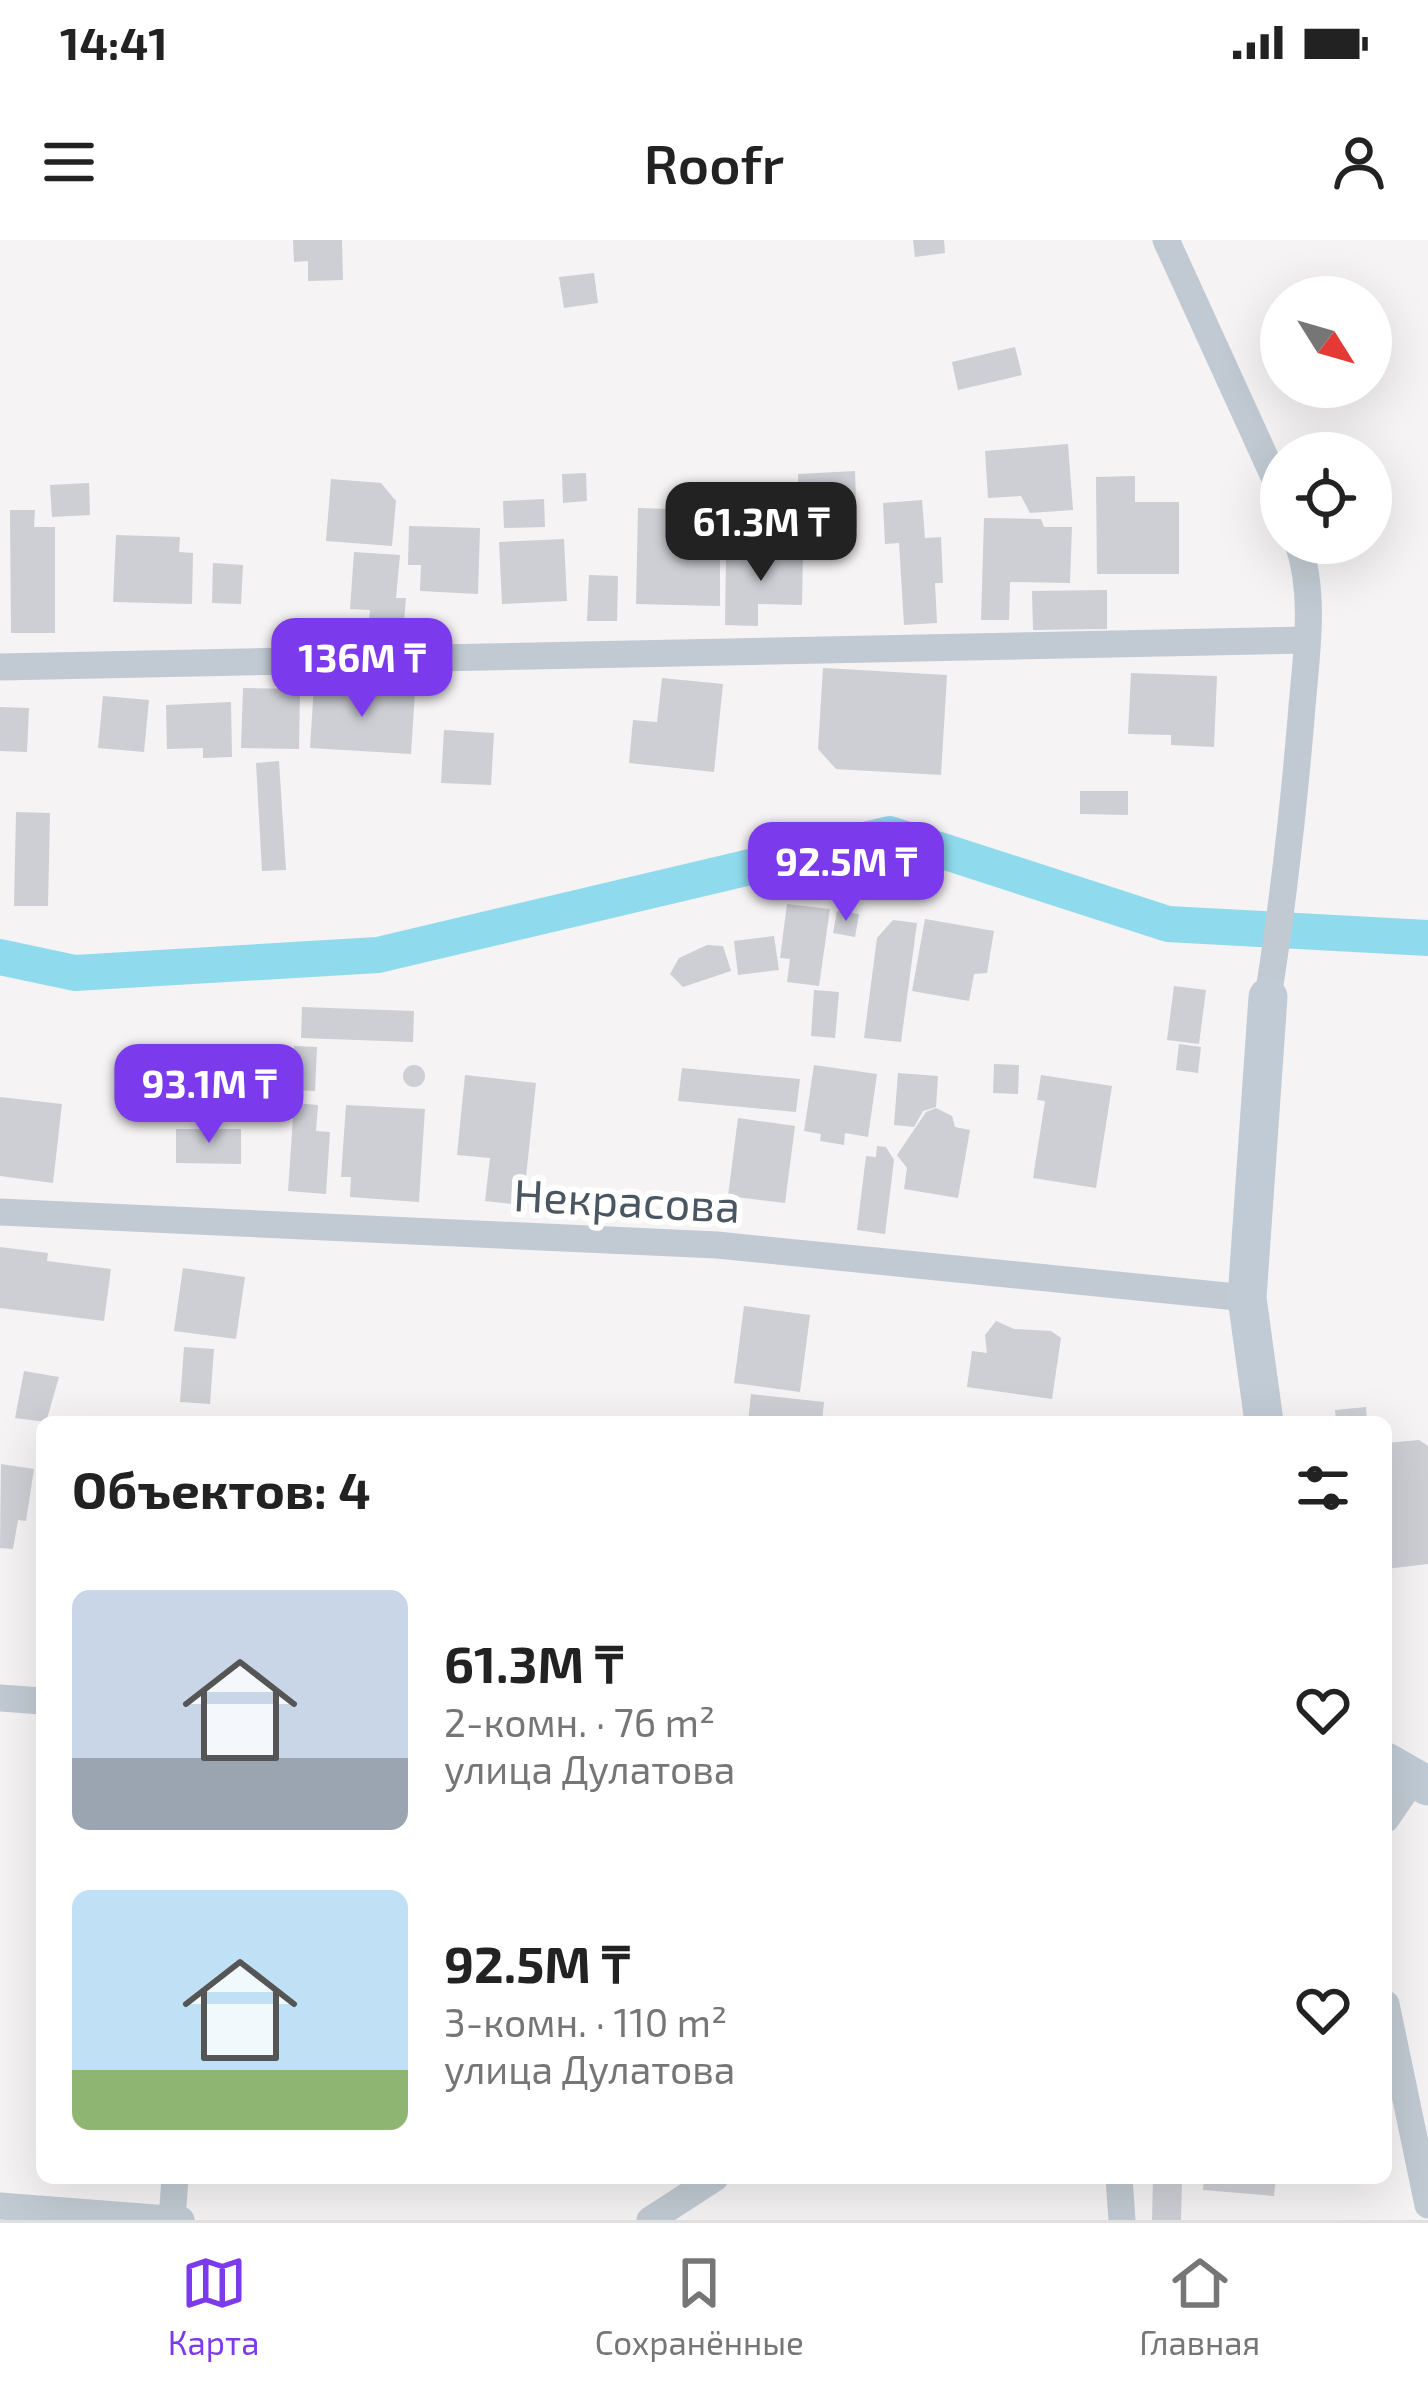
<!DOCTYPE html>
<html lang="ru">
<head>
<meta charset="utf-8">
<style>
	body { margin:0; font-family:"Exo 2",sans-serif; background:#f6f6f6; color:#222; height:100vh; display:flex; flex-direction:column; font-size:45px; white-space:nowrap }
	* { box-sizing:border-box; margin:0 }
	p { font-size:39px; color:#767676 }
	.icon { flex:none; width:66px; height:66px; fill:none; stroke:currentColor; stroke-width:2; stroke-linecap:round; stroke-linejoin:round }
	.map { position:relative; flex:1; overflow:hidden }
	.panel { position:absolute; left:36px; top:1176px; width:1356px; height:768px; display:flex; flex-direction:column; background:#fff; border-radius:18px; box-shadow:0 12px 48px #0002 }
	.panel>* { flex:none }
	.needle { width:78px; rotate:127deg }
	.buttons { position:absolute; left:1260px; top:36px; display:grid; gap:24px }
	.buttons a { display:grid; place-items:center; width:132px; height:132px; border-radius:50%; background:#fff; box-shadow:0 12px 48px #0002; font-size:60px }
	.price { position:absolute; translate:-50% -102px; padding:0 27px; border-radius:24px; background:#7c3aed; color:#fff; font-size:39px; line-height:78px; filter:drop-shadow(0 3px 6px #0008) }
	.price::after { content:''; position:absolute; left:50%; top:72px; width:36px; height:27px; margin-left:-18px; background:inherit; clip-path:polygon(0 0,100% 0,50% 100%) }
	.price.selected { background:#222; color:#fff }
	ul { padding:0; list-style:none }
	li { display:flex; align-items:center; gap:36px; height:300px; padding:0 36px }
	li span { display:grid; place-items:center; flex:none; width:336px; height:240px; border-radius:18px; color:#555 }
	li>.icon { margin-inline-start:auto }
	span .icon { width:144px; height:144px; fill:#fffc; stroke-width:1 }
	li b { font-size:51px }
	h2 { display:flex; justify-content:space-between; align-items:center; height:144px; padding:0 36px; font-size:51px }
	.status { display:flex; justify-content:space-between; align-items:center; height:84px; padding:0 60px; background:#fff; direction:ltr }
	.status svg { height:33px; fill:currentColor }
	header { display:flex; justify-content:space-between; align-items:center; height:156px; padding:0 36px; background:#fff; font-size:54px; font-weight:600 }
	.dock { display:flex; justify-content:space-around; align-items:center; height:168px; border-top:3px solid #e0e0e0; background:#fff; font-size:33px; color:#767676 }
	.dock a { display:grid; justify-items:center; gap:6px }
	.dock .selected { color:#7c3aed }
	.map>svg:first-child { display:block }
</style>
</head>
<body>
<div class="status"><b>14:41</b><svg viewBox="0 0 49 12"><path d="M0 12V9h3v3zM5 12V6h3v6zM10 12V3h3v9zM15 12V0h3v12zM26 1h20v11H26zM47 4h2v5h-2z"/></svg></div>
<header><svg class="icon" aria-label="menu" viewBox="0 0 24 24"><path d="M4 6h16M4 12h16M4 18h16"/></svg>Roofr<svg class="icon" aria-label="person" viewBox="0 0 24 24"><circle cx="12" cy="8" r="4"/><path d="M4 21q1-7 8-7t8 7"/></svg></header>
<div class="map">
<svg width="1428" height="1980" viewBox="0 0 1428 1980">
	<rect width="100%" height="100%" fill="#f5f3f3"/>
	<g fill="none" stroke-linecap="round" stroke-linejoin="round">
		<path stroke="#90daee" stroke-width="36" d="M0 717 75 733 378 715 890 594 1168 684 1428 698"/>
	</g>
	<g fill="#cdcfd5">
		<path d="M293 0H342L343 40 308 41V21L294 22Z"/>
		<path d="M913 0H944L945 13 915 17Z"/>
		<path d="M594 33 598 63 564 68 559 37Z"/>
		<path d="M1015 107 1022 135 958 150 952 122Z"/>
		<path d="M1068 204 1073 270 1030 273 1021 256 988 258 985 211Z"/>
		<path d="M855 231 857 288 834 289V303L801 305 798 234Z"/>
		<path d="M586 233 587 261 563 263 562 234Z"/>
		<path d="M1135 236V262H1179V334H1097L1096 237Z"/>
		<path d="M331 239 381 243 396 261 392 306 326 301Z"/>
		<path d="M89 243 90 275 52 277 50 245Z"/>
		<path d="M544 259 545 287 504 288 503 261Z"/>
		<path d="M922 260 925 298 941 297 943 343H935L937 383 904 385 899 303 885 304 883 263Z"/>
		<path d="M638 268 703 270 702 315 720 316V366L636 364Z"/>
		<path d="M10 270H35L34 287H55V393H11Z"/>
		<path d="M785 278V308H757L756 279Z"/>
		<path d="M984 278 1041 279 1044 287H1072L1070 343 1010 342 1009 380H981Z"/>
		<path d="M409 286 480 288 478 354 420 351 421 325H408Z"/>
		<path d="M116 295 180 297 179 312 193 313 192 364 113 362Z"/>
		<path d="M564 299 567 361 502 364 499 302Z"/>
		<path d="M354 312 400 315 396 358H406L403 393 368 390 370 370 350 369Z"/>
		<path d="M726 312 803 313 802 365 758 364V386L725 385Z"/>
		<path d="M213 323 243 325 241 364 212 363Z"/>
		<path d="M589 335 618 336 617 381H587Z"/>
		<path d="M1107 350V389L1033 390 1032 351Z"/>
		<path d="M823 428 947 435 941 535 836 529 818 509Z"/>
		<path d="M1131 433 1217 436 1214 507 1171 505V495L1128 494Z"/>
		<path d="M662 438 723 444 714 532 629 523 633 480 657 482Z"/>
		<path d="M314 445 415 452 411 514 310 508Z"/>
		<path d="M243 448 300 449 299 509 241 508Z"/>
		<path d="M103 456 149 460 144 512 98 508Z"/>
		<path d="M231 462 232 517 203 518V508L167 509 166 465Z"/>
		<path d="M0 467 29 468 27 512 0 511Z"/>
		<path d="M444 490 494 493 491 545 441 543Z"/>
		<path d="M279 521 286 630 262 631 256 523Z"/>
		<path d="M1080 551H1128V575L1080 574Z"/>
		<path d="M16 572 50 573 48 666H14Z"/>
		<path d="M787 664 830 669 819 746 787 742 790 719 780 718Z"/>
		<path d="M837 671 859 674 855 697 833 693Z"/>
		<path d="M925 679 994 691 987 733 974 734 969 761 912 751Z"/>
		<path d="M893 680 917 683 901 802 864 798 877 698Z"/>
		<path d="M774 696 779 730 738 735 734 701Z"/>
		<path d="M707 705 723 706 731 731 683 747 670 734 679 718Z"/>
		<path d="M1174 746 1206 750 1199 804 1167 800Z"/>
		<path d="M814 750 839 752 835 798 811 796Z"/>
		<path d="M302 767 414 771 413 802 301 798Z"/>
		<path d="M1179 804 1201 807 1198 833 1176 830Z"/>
		<path d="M294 806 317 807 315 851 291 850Z"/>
		<path d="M994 824 1019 825 1018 854 993 853Z"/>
		<circle cx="414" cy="836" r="11"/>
		<path d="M814 825 877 834 868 897 845 893 844 905 820 901 821 894 804 891Z"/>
		<path d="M682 828 800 839 796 872 678 861Z"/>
		<path d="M898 833 938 836 936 867 923 871 914 887 894 885Z"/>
		<path d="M465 835 536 843 523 965 485 961 490 918 457 915Z"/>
		<path d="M1041 835 1112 846 1096 948 1033 938 1045 861 1037 860Z"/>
		<path d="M0 857 62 864 53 943 0 936Z"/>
		<path d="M294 863 318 865 316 891 330 892 326 954 288 951Z"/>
		<path d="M346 865 425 869 419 962 350 957 351 937H341Z"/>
		<path d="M936 868 952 876 955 887 970 890 958 958 904 949 907 928 897 915 926 872Z"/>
		<path d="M738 878 795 886 785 963 728 956Z"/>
		<path d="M176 889H241V924L176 923Z"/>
		<path d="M877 906 886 907 894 920 885 994 857 990 866 916 876 917Z"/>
		<path d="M0 1007 48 1013 47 1021 111 1029 104 1081 0 1068Z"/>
		<path d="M183 1028 245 1037 236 1099 174 1091Z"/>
		<path d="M744 1066 810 1075 800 1152 734 1143Z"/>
		<path d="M996 1081 1014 1089 1051 1091 1061 1098 1052 1159 967 1147 972 1111 987 1113 985 1095Z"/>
		<path d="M184 1107 214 1109 210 1164 180 1162Z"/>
		<path d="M24 1131 59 1137 46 1182 15 1178Z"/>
		<path d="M751 1154 824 1162 822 1182H748Z"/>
		<path d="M1366 1167 1367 1182H1336L1335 1170Z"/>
		<path d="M1419 1200 1428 1206V1324L1386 1329V1203Z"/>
		<path d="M1 1224 34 1229 26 1281 18 1280 13 1309 0 1308Z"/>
		<path d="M1153 1938H1182L1181 1980H1152Z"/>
		<path d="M1204 1938H1276L1274 1956 1203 1950Z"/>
	</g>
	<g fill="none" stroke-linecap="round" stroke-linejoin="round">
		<g stroke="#c1cad2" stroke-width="27">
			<path d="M1166 0 1281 252"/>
			<path d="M0 427 1307 400"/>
			<path d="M1268 757C1283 664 1293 573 1301 479 1305 422 1317 358 1298 303"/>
			<path d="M0 972 717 1005 1247 1058"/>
			<path d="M0 1458 42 1461"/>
			<path d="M1386 1579 1412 1541"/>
			<path d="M1386 1764 1428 1965"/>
			<path d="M1119 1938 1122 1980"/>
			<path d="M0 1966 181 1980"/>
			<path d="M172 1980 175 1938"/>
			<path d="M650 1980 715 1938"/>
		</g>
		<g stroke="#c1cbd6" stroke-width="39">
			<path d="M1264 1182 1247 1058 1268 757"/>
			<path d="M1386 1522 1428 1546"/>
		</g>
	</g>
	<g text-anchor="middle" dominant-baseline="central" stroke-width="12" stroke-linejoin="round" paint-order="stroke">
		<g font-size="45" fill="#4a5661" stroke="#fff">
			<text transform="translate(627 959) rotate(3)">Некрасова</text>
		</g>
	</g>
</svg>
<div class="buttons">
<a><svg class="needle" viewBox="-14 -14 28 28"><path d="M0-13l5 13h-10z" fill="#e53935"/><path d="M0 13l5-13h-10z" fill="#767676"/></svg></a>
<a><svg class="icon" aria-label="locate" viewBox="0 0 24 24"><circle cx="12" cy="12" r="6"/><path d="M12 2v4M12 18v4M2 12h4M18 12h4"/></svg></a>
</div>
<b class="price selected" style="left:761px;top:344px">61.3M ₸</b>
<b class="price" style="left:362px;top:480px">136M ₸</b>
<b class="price" style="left:846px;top:684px">92.5M ₸</b>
<b class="price" style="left:209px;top:906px">93.1M ₸</b>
<section class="panel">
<h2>Объектов: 4<svg class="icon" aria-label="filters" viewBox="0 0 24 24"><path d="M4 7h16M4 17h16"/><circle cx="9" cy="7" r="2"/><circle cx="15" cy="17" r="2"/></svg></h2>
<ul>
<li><span style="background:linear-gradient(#c9d6e8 70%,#9aa5b1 0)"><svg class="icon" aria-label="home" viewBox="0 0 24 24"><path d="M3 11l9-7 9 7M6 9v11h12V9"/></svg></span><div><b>61.3M ₸</b><p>2-комн. · 76 m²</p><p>улица Дулатова</p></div><svg class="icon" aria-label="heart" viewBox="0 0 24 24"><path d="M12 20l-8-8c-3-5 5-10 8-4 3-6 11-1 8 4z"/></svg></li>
<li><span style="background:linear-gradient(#bfe0f5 75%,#8fb573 0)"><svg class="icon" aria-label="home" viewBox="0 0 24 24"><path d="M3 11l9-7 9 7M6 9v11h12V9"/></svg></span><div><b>92.5M ₸</b><p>3-комн. · 110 m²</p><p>улица Дулатова</p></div><svg class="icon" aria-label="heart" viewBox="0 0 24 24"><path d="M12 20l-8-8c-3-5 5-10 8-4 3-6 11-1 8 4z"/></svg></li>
</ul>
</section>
</div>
<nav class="dock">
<a class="selected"><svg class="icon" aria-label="map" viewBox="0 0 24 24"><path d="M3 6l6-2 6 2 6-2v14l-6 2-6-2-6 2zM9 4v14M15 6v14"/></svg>Карта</a>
<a><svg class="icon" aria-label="saved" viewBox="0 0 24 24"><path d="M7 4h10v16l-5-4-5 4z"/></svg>Сохранённые</a>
<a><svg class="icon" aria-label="home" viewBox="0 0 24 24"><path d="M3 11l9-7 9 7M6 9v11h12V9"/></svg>Главная</a>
</nav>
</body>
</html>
